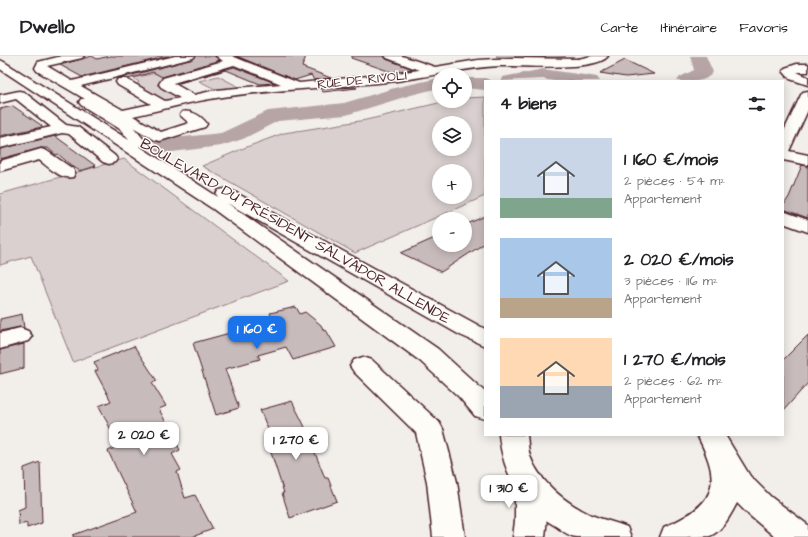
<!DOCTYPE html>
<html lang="fr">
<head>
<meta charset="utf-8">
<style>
	body { margin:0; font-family:"Architects Daughter",sans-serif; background:#f2f2f2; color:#202124; height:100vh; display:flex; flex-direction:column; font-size:15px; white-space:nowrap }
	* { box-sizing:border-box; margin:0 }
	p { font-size:13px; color:#757577 }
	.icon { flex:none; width:22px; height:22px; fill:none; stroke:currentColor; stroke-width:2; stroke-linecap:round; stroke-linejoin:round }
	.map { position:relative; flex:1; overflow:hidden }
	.details { position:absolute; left:484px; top:24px; width:300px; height:356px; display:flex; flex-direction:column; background:#fff; border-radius:0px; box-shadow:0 2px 10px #0003 }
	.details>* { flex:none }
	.tools { position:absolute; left:432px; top:12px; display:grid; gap:8px }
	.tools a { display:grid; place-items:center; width:40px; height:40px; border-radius:50%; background:#fff; box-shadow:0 2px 10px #0003; font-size:20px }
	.price { position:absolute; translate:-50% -34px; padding:0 9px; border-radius:8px; background:#fff; color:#222; font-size:13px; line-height:26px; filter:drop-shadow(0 1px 2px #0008) }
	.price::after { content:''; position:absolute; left:50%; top:24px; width:12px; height:9px; margin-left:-6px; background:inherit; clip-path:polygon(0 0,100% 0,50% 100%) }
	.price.current { background:#1a73e8; color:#fff }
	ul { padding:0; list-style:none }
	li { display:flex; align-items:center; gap:12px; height:100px; padding:0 16px }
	li span { display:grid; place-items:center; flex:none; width:112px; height:80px; border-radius:0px; color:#555 }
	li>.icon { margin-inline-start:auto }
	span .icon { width:48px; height:48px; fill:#fffc; stroke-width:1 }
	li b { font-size:17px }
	h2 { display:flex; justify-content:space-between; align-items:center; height:48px; padding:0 16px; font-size:17px }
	header { display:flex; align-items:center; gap:24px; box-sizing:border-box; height:56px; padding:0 20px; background:#fff; border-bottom:1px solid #e0e0e0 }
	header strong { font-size:19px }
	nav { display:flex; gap:22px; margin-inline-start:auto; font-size:14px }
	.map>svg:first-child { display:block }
</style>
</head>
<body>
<header>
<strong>Dwello</strong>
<nav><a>Carte</a><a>Itinéraire</a><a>Favoris</a></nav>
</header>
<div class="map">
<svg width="808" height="481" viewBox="0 0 808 481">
	<rect width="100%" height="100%" fill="#f2efeb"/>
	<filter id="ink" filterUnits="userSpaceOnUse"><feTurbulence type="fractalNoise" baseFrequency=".025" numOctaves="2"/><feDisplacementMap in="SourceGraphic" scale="8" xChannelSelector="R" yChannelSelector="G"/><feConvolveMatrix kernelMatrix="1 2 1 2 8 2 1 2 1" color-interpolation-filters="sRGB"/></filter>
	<g filter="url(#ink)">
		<g fill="#d9d0cf" stroke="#92787d" fill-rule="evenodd">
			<path d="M496 0H566L556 2 563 6 509 5Z"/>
			<path d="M156 17 165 22 157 29 180 42 163 45 135 30 139 26 133 22Z"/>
			<path d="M218 20 243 33 219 35 199 25Z"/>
			<path d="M485 41V140L355 197 202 110 244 92 284 77 366 64 447 45H465V42ZM439 67H465V93H439ZM439 115H465V141H439Z"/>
			<path d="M124 103 289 225 73 306 31 200 0 209V138Z"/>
		</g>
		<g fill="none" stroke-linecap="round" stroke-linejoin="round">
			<g fill="#b7a5a6" fill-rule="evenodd">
				<path d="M690 0H706L713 16C705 28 689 25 677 25L680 21 694 14Z"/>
				<path d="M543 13 591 20 597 21 600 25H554L543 23 500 25 503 21Z"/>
				<path d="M439 22V32L411 39 346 59 278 65 243 83 221 90 164 97 156 95 153 90 156 85 164 83 221 77 268 55 344 47 398 31Z"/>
				<path d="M465 22H485L492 25H485V34L465 32Z"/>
			</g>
		</g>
		<g fill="#c8bbbb" stroke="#4a1f2b">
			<path d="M92 0 97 3 110 0H169L82 21 60 9Z"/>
			<path d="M196 0H215L220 4 162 21 153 16 128 23 121 22 193 3Z"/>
			<path d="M236 0H306L302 11 331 22 314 24 311 19 295 24Z"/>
			<path d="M352 0H384L386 3 413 13 391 16 351 2Z"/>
			<path d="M625 4 654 18 626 21 600 17Z"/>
			<path d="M234 11 275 27 260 28 226 14 179 27Z"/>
			<path d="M354 31 357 32 323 36 321 33Z"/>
			<path d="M13 50 41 69 42 71 0 80V53Z"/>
			<path d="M55 80 96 110 80 115 72 110 58 98 56 99 48 92H41L0 103V93Z"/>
			<path d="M802 109 808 110V162L783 153V150L789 141Z"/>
			<path d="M485 160V187L441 216 401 197 439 180V189H465V169Z"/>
			<path d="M296 251 300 258 305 256 321 269 324 275 326 274 336 291 293 304 286 291 258 299 260 303 225 313 239 352 216 359 193 287 274 265 270 257Z"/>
			<path d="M22 258 24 272 20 271 0 275V263Z"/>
			<path d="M808 279V327L783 355V304Z"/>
			<path d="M24 288V312L0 318V294Z"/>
			<path d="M134 290 157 325 152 327 166 350 159 353 180 394 172 398 181 414 177 416 185 442 195 439 213 473 192 481H73V479L137 456 108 395 119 390 99 350 111 345 95 315 98 314 94 306Z"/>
			<path d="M292 345 304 369 325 422H328L337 445 290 462 282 437H284L266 381 271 380 260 354Z"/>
			<path d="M40 406 42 467 27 472V467L19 469 18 454 25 451 24 412Z"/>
		</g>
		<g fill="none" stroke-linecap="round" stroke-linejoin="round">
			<g stroke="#4a1f2b" stroke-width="3">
				<g id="minor">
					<path d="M62 0H84L82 2 47 10 72 25 175 0H195L193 2 81 30 123 54 151 48 118 29 116 26 118 23H126L165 45 180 42 161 31 159 28 163 22 223 5 216 0H232L299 27 389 18 419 14 387 2 385 0H402L435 11 478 4 515 2 578 3 592 0H608C596 16 520 9 499 10 461 12 425 22 388 26 331 32 273 33 216 42 189 46 161 54 133 60L161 76 189 67 180 59 182 56C191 54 202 60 207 68L205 71 160 85 155 84 37 15 35 12 38 6ZM234 9 281 28 216 34 194 39 173 27Z"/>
					<path d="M797 8H808V16H797L808 21V29L790 23 783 15 785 12Z"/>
					<path d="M19 35 24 36 66 69 78 71 115 100 117 103 115 106 109 108 103 106 69 78 62 77 0 92V82L51 71 16 43 0 47V39Z"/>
					<path d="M808 35V54L789 95 808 99V109L783 104V77L801 39 803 36Z"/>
					<path d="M41 93 47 95 73 113 75 117 73 121C60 124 49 111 39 104L0 115V105Z"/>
					<path d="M783 155 808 164V176L783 167Z"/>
					<path d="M20 272 28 275 32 280 28 285 0 293V277Z"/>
					<path d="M363 301 372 304 439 366 443 373 457 426 465 481H433L427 426 416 377 354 316 350 310 354 304Z"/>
					<path d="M530 415 541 419C550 437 547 462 545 481H513L515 465V428L519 419Z"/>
				</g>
			</g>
			<g stroke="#4a1f2b" stroke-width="3">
				<g id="major">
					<path d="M0 4 4 6 129 84 120 73 81 49 79 46 81 43H91L130 67 146 86 143 89 139 90 218 141 216 138 219 134 225 133 231 134 485 273V290L460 279 227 147 438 293 485 336V363L475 360 459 341 420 305 213 153 0 13Z"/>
					<path d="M499 379H527C528 386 528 394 530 400 540 427 566 447 591 459 603 464 615 466 627 471L631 481C613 481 594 481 576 481 569 480 563 475 557 471 522 451 503 419 499 379Z"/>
					<path d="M697 379H725L750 420 771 441 808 469V481H775L749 459 737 447C730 460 723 474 710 480 703 481 669 481 660 481L664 471C716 449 723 428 697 379Z"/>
				</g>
			</g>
			<use href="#minor" fill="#fdfcf7" fill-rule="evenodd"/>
			<use href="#major" fill="#fdfcf7" fill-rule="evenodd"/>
		</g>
	</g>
	<g text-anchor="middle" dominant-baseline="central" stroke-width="3" stroke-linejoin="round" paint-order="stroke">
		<g font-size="13" fill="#4a1f2b" stroke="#fdfcf7">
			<text transform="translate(362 24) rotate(-6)">RUE DE RIVOLI</text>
		</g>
		<g font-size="15" fill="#4a1f2b" stroke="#fdfcf7">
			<text transform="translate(295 175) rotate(30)">BOULEVARD DU PRÉSIDENT SALVADOR ALLENDE</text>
		</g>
	</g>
</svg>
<div class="tools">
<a><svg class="icon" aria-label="locate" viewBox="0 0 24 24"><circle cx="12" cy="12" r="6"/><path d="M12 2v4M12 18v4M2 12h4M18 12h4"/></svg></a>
<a><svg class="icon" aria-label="layers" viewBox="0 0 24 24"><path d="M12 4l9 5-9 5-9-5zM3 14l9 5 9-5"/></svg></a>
<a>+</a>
<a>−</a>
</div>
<b class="price current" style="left:257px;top:294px">1 160 €</b>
<b class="price" style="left:144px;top:400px">2 020 €</b>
<b class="price" style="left:296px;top:405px">1 270 €</b>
<b class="price" style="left:509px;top:453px">1 310 €</b>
<section class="details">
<h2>4 biens<svg class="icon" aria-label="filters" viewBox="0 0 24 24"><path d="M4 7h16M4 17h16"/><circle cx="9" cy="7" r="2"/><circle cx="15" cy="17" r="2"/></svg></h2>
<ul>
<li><span style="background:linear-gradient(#c9d6e8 75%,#7fa58c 0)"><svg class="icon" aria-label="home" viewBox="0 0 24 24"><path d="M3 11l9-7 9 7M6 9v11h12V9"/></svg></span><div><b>1 160 €/mois</b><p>2 pièces · 54 m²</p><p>Appartement</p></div></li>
<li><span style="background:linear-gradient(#a9c7e8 75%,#b9a48a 0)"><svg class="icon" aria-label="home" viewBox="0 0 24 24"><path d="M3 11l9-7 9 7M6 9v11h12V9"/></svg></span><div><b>2 020 €/mois</b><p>3 pièces · 116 m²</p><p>Appartement</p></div></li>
<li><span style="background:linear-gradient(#ffd9b3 60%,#9aa5b1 0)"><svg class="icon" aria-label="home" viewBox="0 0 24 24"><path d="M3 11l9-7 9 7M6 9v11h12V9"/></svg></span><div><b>1 270 €/mois</b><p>2 pièces · 62 m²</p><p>Appartement</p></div></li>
</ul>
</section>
</div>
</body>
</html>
